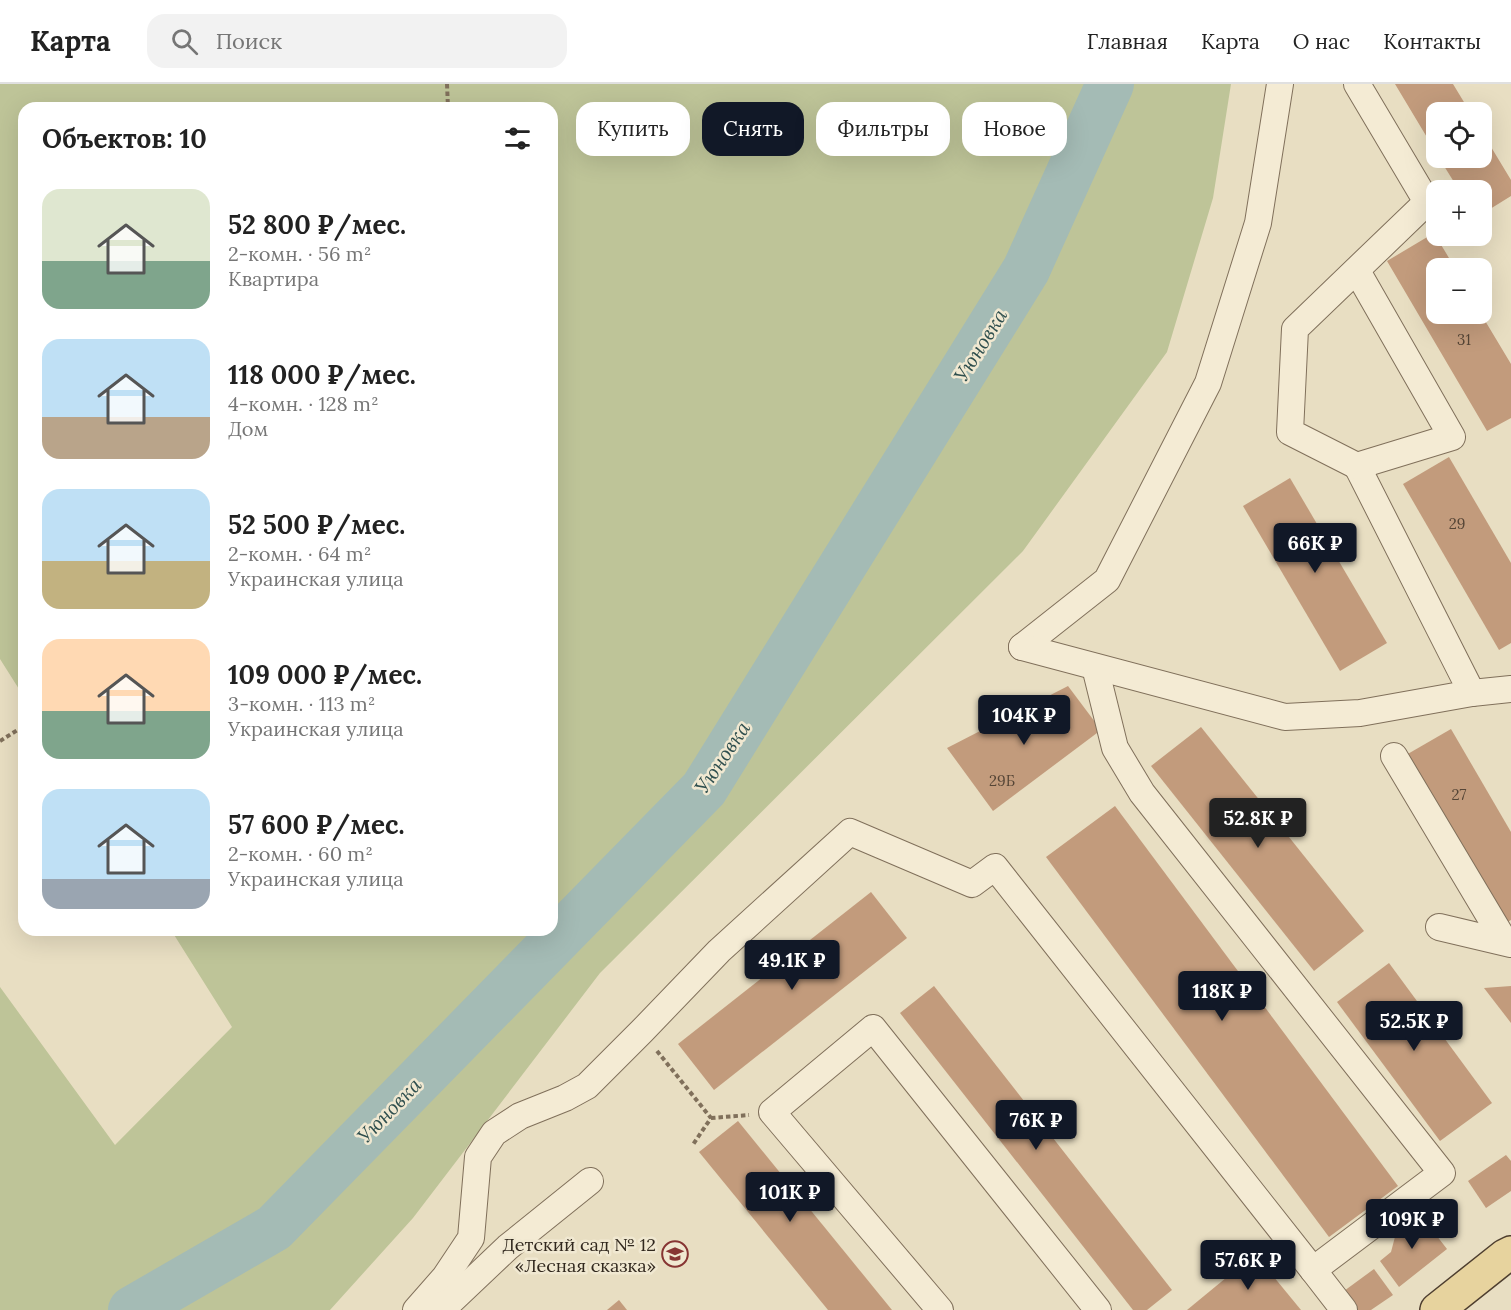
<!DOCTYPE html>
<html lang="ru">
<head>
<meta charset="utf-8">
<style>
	body { margin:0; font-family:Lora,serif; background:#f2f2f2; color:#222; height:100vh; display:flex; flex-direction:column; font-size:22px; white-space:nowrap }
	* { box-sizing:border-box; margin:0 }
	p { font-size:20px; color:#767676 }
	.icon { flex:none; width:33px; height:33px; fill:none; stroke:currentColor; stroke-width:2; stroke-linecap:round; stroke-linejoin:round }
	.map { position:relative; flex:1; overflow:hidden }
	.sheet { position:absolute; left:18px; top:18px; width:540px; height:834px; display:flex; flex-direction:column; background:#fff; border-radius:18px; box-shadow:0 6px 24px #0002 }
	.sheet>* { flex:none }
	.banner { position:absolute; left:576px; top:18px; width:570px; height:54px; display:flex; gap:12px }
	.buttons { position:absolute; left:1426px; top:18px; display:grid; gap:12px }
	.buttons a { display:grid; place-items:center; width:66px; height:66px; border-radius:12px; background:#fff; box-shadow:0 6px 24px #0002; font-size:30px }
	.price { position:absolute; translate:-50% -51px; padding:0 14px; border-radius:6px; background:#111827; color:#fff; font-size:20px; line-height:39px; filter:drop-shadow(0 2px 3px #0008) }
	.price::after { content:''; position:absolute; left:50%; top:36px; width:18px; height:14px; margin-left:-9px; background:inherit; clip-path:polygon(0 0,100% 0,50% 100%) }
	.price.active { background:#222; color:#fff }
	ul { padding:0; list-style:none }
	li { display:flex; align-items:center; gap:18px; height:150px; padding:0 24px }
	li span { display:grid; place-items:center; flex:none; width:168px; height:120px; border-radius:18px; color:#555 }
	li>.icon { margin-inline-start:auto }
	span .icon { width:72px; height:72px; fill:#fffc; stroke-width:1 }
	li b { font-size:26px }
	h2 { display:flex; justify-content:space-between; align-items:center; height:72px; padding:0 24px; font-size:26px }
	.chip { padding:0 21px; border-radius:18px; background:#fff; box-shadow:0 6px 24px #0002; font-size:21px; line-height:54px }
	.chip.active { background:#111827; color:#fff }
	header { display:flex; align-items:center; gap:36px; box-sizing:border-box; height:84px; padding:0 30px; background:#fff; border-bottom:2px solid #e0e0e0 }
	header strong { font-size:28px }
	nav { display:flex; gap:33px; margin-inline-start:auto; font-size:21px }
	.search { width:420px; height:54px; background:#f2f2f2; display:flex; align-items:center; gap:15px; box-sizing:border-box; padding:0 21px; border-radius:18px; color:#767676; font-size:22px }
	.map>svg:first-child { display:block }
</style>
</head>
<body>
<header>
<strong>Карта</strong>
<div class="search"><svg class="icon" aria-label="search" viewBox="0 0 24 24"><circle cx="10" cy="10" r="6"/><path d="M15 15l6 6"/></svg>Поиск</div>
<nav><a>Главная</a><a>Карта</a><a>О нас</a><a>Контакты</a></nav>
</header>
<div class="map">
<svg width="1511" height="1226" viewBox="0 0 1511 1226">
	<rect width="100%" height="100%" fill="#e8dec2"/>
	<path fill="#bec498" d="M0 0H1231L1213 114 1167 268 1023 467 600 889 413 1134 330 1226H0V903L115 1061 232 943 171 846H552V24H24V613L0 575Z"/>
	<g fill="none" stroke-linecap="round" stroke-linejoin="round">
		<path stroke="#a4bbb5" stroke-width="48" d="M132 1226 274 1144 704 705 1026 186 1110 0"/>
	</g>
	<g fill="#c29b7c">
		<path d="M1395 0H1453L1470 28H1437V70Z"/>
		<path d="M1482 48 1511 96V112L1482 130V106H1459L1439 74H1482Z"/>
		<path d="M1434 149 1455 184H1437V230H1481L1511 280V334L1487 347 1387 177Z"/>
		<path d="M1449 373 1511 479V559L1499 566 1403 400Z"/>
		<path d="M1290 394 1387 559 1340 587 1243 422Z"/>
		<path d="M1068 602 1101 646 993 727 947 664Z"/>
		<path d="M1201 643 1364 847 1314 887 1151 682Z"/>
		<path d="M1451 645 1511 748V836L1504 840 1406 671Z"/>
		<path d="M1115 722 1398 1102 1329 1153 1046 773Z"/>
		<path d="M871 808 907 854 714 1006 678 960Z"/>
		<path d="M1389 879 1492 1019 1440 1057 1337 918Z"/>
		<path d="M934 902 1172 1206 1147 1226H1133L900 929Z"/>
		<path d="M1511 902V939L1484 904Z"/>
		<path d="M738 1037 892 1226H828L699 1068Z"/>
		<path d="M1506 1071 1511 1077V1107L1486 1124 1468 1097Z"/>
		<path d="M1419 1129 1447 1165 1399 1203 1380 1177 1391 1168 1396 1149Z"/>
		<path d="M1255 1170 1301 1226H1187Z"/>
		<path d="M1374 1185 1393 1211 1371 1226H1358L1344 1207Z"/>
		<path d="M619 1216 627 1226H607Z"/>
	</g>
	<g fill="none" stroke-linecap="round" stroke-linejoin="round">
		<g stroke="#80705b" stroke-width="28">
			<g id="minor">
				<path d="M1357 187 1452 353 1357 382 1472 609"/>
				<path d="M1357 382 1290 348 1295 245 1427 118 1357 0"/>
				<path d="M1022 563 1107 496 1208 299 1258 139 1280 0"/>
				<path d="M1022 563 1285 633 1360 629 1472 609 1511 605"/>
				<path d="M1095 583 1115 664 1142 709 1442 1089 1313 1186 1344 1226"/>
				<path d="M1394 672 1505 858"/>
				<path d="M1439 843 1511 860"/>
				<path d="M416 1226 445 1193 471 1154 478 1073 494 1049 520 1032 565 1014 587 1002 642 947 719 867 850 748 972 800 995 783 1313 1186"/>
				<path d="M431 1226 451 1217 508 1163 590 1097"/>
				<path d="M940 1226 772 1028 873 944 1098 1226"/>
			</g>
		</g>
		<g stroke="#4e3e2f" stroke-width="36">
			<path id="major" d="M1437 1226 1505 1172 1511 1169"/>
		</g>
		<g stroke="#80705b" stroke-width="4" stroke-dasharray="4.5 3" stroke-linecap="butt">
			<path d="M447 0 448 24"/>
			<path d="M0 657 24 642"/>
			<path d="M657 967 711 1034 692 1062"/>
			<path d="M711 1034 749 1031"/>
		</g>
		<use href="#minor" stroke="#f4ebd4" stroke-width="26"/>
		<use href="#major" stroke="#e7d39e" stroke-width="33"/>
	</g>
	<defs>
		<g id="school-ring" transform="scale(1.35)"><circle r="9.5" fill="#f0e8d1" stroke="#873533" stroke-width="1.5"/><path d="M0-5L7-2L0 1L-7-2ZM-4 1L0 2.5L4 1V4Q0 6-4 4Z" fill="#873533"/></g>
	</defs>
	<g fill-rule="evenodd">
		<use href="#school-ring" x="675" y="1170"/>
	</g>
	<g text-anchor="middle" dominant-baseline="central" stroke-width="5" stroke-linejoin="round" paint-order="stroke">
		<g font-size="15" fill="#554536">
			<text x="1464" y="255">31</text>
			<text x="1457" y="439">29</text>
			<text x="1002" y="696">29Б</text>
			<text x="1459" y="710">27</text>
		</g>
		<g font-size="18" fill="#31281e" stroke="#f0e8d1" text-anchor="end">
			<text x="656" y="1160">Детский сад № 12<tspan x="656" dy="21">«Лесная сказка»</tspan></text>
		</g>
		<g font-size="20" font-style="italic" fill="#2f4f4e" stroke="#f0e8d1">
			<text transform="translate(980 261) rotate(-58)">Уюновка</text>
			<text transform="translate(722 673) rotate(-56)">Уюновка</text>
			<text transform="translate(389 1026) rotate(-46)">Уюновка</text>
		</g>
	</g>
</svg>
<div class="buttons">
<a><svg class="icon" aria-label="locate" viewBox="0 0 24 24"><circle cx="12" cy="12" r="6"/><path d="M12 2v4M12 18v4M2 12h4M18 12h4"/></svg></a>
<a>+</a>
<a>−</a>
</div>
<b class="price" style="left:1315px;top:490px">66K ₽</b>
<b class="price" style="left:1024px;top:662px">104K ₽</b>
<b class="price active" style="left:1258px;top:765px">52.8K ₽</b>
<b class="price" style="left:792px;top:907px">49.1K ₽</b>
<b class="price" style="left:1222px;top:938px">118K ₽</b>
<b class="price" style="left:1414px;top:968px">52.5K ₽</b>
<b class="price" style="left:1036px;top:1067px">76K ₽</b>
<b class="price" style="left:790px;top:1139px">101K ₽</b>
<b class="price" style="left:1412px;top:1166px">109K ₽</b>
<b class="price" style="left:1248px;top:1207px">57.6K ₽</b>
<div class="banner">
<a class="chip">Купить</a>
<a class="chip active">Снять</a>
<a class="chip">Фильтры</a>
<a class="chip">Новое</a>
</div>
<section class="sheet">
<h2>Объектов: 10<svg class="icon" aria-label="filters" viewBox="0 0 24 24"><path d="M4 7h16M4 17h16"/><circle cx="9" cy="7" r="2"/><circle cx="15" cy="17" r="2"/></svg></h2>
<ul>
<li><span style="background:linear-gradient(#dfe7d0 60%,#7fa58c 0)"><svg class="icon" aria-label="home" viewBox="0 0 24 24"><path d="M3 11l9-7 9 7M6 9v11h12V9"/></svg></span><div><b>52 800 ₽/мес.</b><p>2-комн. · 56 m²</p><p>Квартира</p></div></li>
<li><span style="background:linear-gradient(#bfe0f5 65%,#b9a48a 0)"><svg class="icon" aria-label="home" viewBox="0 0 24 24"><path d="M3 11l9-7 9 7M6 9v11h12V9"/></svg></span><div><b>118 000 ₽/мес.</b><p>4-комн. · 128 m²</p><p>Дом</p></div></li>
<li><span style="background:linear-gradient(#bfe0f5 60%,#c2b280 0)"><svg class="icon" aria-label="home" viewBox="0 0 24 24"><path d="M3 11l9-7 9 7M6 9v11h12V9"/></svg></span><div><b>52 500 ₽/мес.</b><p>2-комн. · 64 m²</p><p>Украинская улица</p></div></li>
<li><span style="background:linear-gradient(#ffd9b3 60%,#7fa58c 0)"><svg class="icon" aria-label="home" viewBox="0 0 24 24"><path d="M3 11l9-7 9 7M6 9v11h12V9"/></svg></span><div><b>109 000 ₽/мес.</b><p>3-комн. · 113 m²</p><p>Украинская улица</p></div></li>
<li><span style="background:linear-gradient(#bfe0f5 75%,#9aa5b1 0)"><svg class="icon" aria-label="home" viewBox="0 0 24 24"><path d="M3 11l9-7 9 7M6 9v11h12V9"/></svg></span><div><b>57 600 ₽/мес.</b><p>2-комн. · 60 m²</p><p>Украинская улица</p></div></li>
</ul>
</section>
</div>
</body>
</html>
